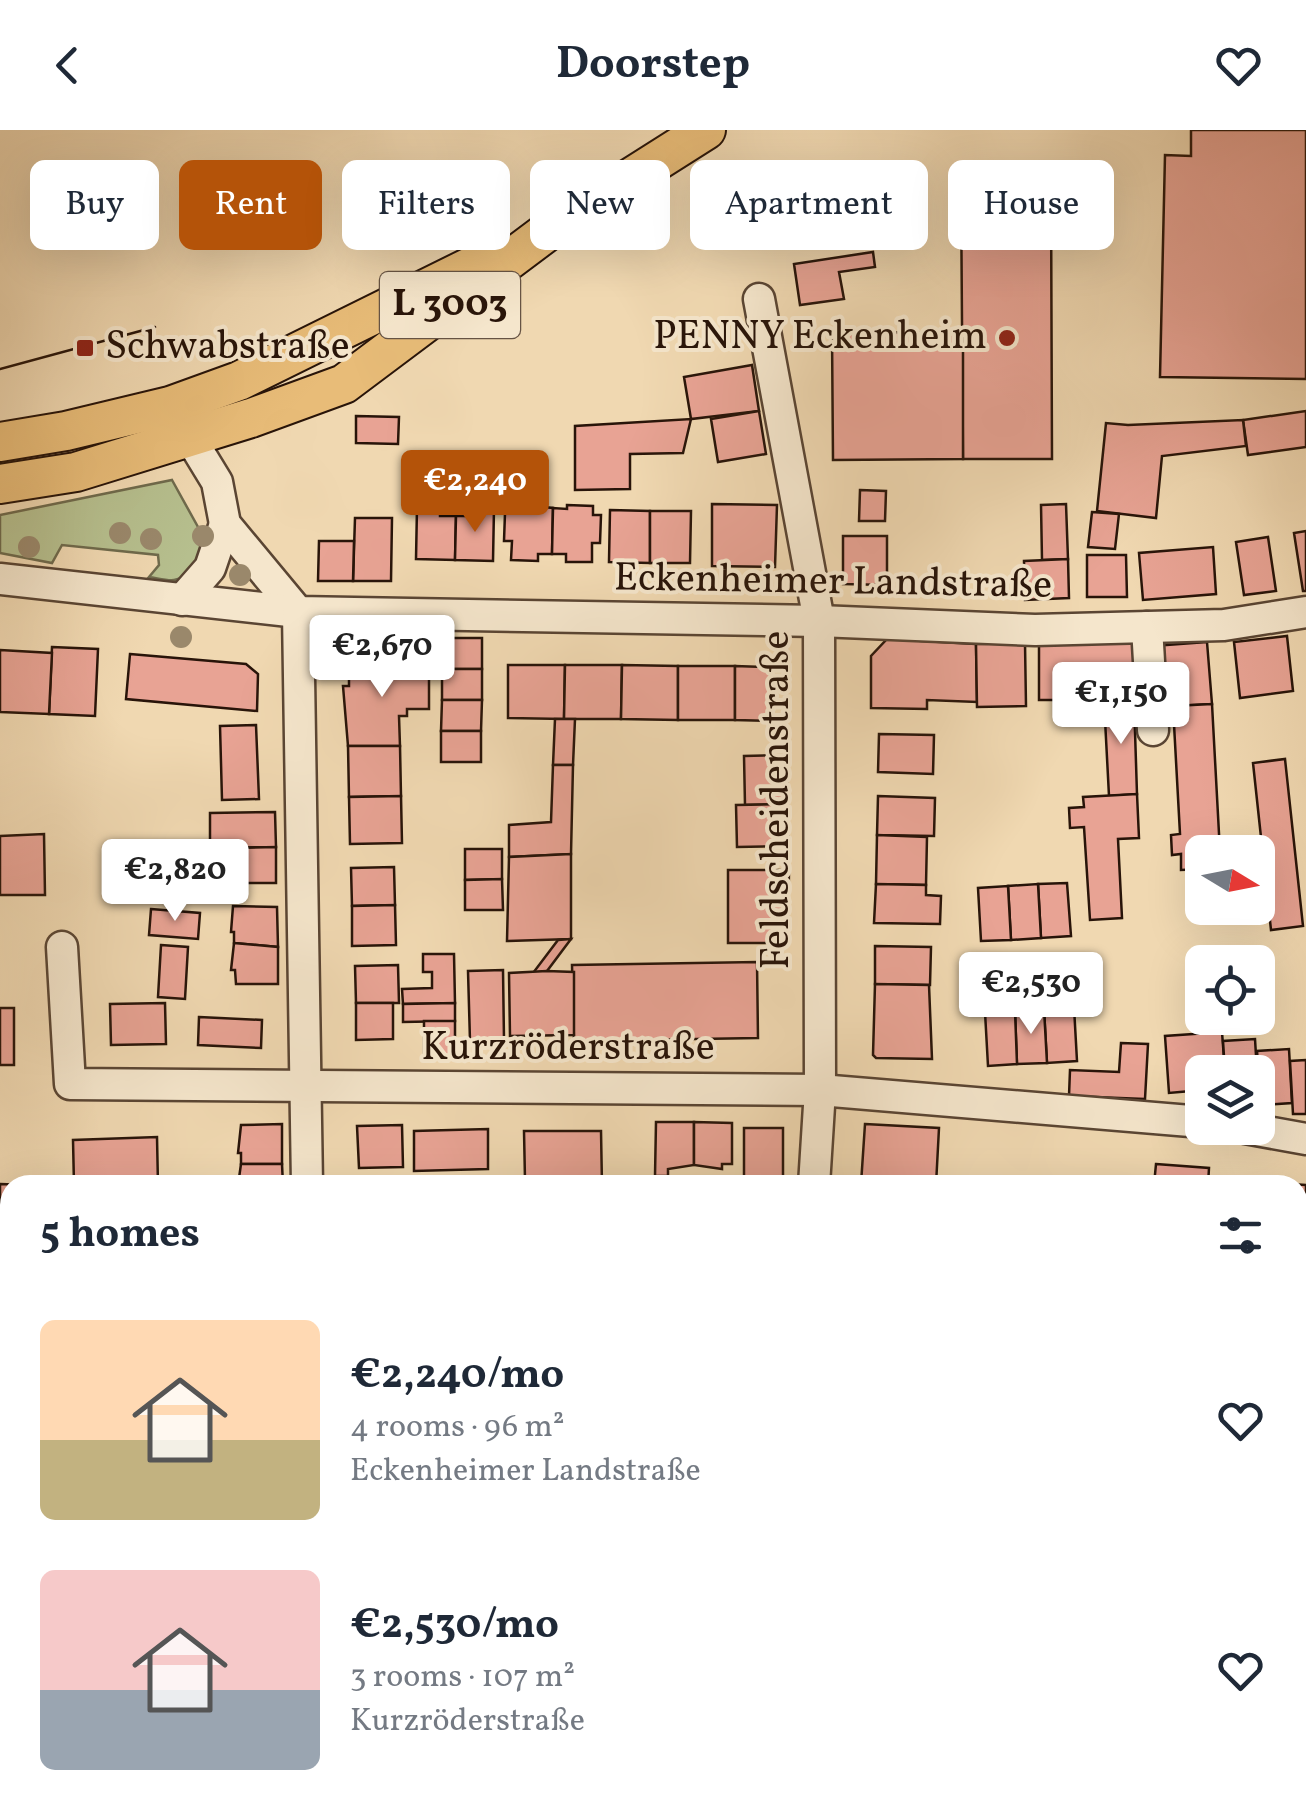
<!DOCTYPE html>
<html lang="en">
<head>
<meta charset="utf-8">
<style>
	body { margin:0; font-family:Vollkorn,serif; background:#f2f2f3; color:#1f2937; height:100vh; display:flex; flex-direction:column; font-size:38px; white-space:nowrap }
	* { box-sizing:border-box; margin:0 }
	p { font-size:32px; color:#747a83 }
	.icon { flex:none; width:55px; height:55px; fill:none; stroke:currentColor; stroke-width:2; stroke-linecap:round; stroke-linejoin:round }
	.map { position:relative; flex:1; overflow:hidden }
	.side { position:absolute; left:0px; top:1045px; width:1308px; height:640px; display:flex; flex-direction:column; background:#fff; border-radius:30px 30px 0 0; box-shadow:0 10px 40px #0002 }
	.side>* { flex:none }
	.banner { position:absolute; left:30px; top:30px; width:1248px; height:90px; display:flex; gap:20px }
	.needle { width:65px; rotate:100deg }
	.fabs { position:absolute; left:1185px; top:705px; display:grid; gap:20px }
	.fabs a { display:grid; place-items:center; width:90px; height:90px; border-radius:15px; background:#fff; box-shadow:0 10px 40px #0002; font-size:50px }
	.price { position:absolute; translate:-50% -85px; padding:0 22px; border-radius:10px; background:#fff; color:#222; font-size:32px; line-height:65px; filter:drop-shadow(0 2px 5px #0008) }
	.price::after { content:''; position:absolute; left:50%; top:60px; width:30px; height:22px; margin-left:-15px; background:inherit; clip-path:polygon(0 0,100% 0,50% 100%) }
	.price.current { background:#b45309; color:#fff }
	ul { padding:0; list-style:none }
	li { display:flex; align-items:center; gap:30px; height:250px; padding:0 40px }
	li span { display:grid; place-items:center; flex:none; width:280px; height:200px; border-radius:15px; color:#555 }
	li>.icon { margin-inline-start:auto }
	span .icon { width:120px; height:120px; fill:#fffc; stroke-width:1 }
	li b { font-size:42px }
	h2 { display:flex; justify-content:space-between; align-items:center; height:120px; padding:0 40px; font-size:42px }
	.chip { padding:0 35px; border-radius:15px; background:#fff; box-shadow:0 10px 40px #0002; font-size:35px; line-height:90px }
	.chip.current { background:#b45309; color:#fff }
	header { display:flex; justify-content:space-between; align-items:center; height:130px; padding:0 40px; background:#fff; font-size:45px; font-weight:700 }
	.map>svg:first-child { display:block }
</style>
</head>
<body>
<header><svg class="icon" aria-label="back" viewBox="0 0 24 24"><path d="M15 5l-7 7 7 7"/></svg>Doorstep<svg class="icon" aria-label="heart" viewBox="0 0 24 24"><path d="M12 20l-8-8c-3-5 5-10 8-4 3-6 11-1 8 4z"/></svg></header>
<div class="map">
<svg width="1306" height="1685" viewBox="0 0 1306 1685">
	<rect width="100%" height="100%" fill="#f0d8b1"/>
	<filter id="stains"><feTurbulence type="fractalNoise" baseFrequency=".002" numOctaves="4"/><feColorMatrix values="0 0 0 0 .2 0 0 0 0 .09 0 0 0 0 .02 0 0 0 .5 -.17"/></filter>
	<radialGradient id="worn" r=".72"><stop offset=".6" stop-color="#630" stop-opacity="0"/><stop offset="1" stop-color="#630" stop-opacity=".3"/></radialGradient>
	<g fill="#b6bf8e" stroke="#6f6a4c" stroke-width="2.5">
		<path d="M172 350 203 406C204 424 193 448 174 450 167 451 157 448 149 447L159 435 158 425 62 415 52 433 0 423V385Z"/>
		<path d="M1306 1292V1685H1068L1073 1675H1298V1300Z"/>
		<path d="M0 1629H10V1675H794L795 1685H0Z"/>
	</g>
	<g fill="#e8a394" stroke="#281409" stroke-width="2.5">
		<path d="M1191 0H1306V249L1160 247 1165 25 1191 26Z"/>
		<path d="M1051 56 1052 329H963L961 57Z"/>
		<path d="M873 122 875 137 839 142 844 169 800 175 794 134Z"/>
		<path d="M963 202V329L833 330 832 203Z"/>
		<path d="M752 235 759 281 691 289 684 247Z"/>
		<path d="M759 281 766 324 718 332 711 289Z"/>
		<path d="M1306 281V317L1248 325 1243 290Z"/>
		<path d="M356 286 399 287 398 314 356 313Z"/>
		<path d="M691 289 683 323 630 324V359L575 360V296Z"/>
		<path d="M1243 290 1246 316 1162 326 1156 388 1097 381 1106 293 1128 295Z"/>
		<path d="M860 360 886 361 885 391H859Z"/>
		<path d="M513 374 553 378 552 424H538V431L511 430 512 411H504L505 383H512Z"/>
		<path d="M712 374 777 375 775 437 712 436Z"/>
		<path d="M1066 374 1068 429 1042 430 1041 375Z"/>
		<path d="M567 375 593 376V385H601L600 413H592V432H566V424H552L553 378 567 379Z"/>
		<path d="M417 377H440V386H456L455 430 416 429Z"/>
		<path d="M468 377 494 378 493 431 455 430 456 386H468Z"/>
		<path d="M610 380 650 381V433L609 432Z"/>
		<path d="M650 381H691L690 433H650Z"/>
		<path d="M1092 382 1119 384 1115 419 1088 417Z"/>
		<path d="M355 388H392L391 451H353Z"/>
		<path d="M1306 401V461H1303L1294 403Z"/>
		<path d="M843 406H887V455L843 454Z"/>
		<path d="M1268 407 1276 461 1244 465 1236 412Z"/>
		<path d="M319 411H354L353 451H318Z"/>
		<path d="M1213 417 1216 464 1143 470 1139 423Z"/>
		<path d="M1087 425H1126L1127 467H1087Z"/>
		<path d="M1068 429 1069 468 1025 470 1024 431Z"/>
		<path d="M1287 506 1293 561 1240 568 1234 512Z"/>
		<rect x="442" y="508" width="40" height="31"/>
		<path d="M887 509 976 514 977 572 927 570V579L871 578V526Z"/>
		<path d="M1207 512 1212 574 1157 577 1153 516Z"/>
		<path d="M1025 513 1026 576 977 577 976 514Z"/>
		<rect x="1039" y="513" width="95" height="57"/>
		<path d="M52 517 98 519 95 586 49 584Z"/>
		<path d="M0 520 52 523 49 584 0 582Z"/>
		<path d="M130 524 246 534 258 544 257 581 126 569Z"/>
		<path d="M359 530V535L429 533V579H407V586H399L400 616H348L343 556H349V544H344V531Z"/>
		<path d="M508 535H565L564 589 508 588Z"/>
		<path d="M565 535H622L621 589H564Z"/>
		<path d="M622 535 678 536V590L621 589Z"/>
		<rect x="678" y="536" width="57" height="54"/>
		<path d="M735 536 766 537 772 543 771 591 735 590Z"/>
		<rect x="442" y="539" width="40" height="31"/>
		<path d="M442 570H482L481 601H441Z"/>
		<path d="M1104 570H1134L1137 664 1109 666Z"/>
		<path d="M1212 574 1220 722H1202V739L1181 740V724L1172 725 1171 705 1180 704 1173 576Z"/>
		<path d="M555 589H575L573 635H553Z"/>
		<path d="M256 595 259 669 222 670 220 596Z"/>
		<rect x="441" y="601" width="40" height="31"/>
		<path d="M879 604 934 605 933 644 878 642Z"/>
		<path d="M348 616H400L401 666 349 667Z"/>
		<path d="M787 625 788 674 745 675 744 626Z"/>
		<path d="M1285 629 1303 796 1271 800 1253 633Z"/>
		<path d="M553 635H573L571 724 509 727V695L551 692Z"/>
		<path d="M1137 664 1139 708 1118 709 1122 788 1090 790 1084 697 1070 698 1069 678 1084 677 1083 667Z"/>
		<path d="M401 666 402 713 350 714 349 667Z"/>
		<path d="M878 666 935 668 934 706 877 705Z"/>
		<path d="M788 674 789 716 737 717 736 675Z"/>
		<path d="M275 682 276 717 210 718V683Z"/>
		<path d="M44 704 45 765H0V706Z"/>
		<path d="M877 705 927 707 926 755 876 754Z"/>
		<path d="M276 717V753H237V718Z"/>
		<path d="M465 719H502V749L465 750Z"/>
		<path d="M571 724V809L507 811 509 727Z"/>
		<path d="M394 737 395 775 352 776 351 738Z"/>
		<path d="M728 740H789L788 813H728Z"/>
		<path d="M502 749 503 780H465V750Z"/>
		<path d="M1067 753 1071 806 1041 808 1038 754Z"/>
		<path d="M876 754 926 755V765L941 766 940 794 874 793Z"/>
		<path d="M1038 754 1041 808 1011 810 1008 756Z"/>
		<path d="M1008 756 1011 810 981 811 978 758Z"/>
		<path d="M395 775 396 815 352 816V776Z"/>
		<path d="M233 776 277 777 278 817 234 813V802H231Z"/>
		<path d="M151 779 200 783 198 809 149 805Z"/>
		<path d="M571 809 547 841 533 843 558 810Z"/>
		<path d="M234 813 278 817V854H236L235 840H231Z"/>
		<path d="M161 815 188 817 185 869 158 867Z"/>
		<path d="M875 816 931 817 930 855 875 854Z"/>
		<path d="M423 824H454L455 873 403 874 402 859 432 858V842H423Z"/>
		<path d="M757 832 758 908 574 911 572 835Z"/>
		<path d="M398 835 399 873H356L355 836Z"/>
		<path d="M503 840 504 910 470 911 468 841Z"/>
		<path d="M547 841 574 842V905L510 906 509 843Z"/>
		<path d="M875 854 929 855 932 929 876 928 873 925Z"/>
		<path d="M165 873 166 914 111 915 110 874Z"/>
		<path d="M356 873H393V909L356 910Z"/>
		<path d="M455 873V891L403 892V874Z"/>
		<path d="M1074 877 1077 931 1047 933 1044 879Z"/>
		<rect x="0" y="878" width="14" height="57"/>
		<path d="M1044 879 1047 933 1017 934 1015 881Z"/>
		<path d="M1015 881 1017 934 988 936 985 882Z"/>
		<path d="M199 887 262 890 261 918 198 915Z"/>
		<path d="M424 891H455V925L424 926Z"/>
		<path d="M1222 902 1225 942H1202V960L1169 963 1165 906Z"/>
		<path d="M1255 909 1257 942H1225L1223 911Z"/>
		<path d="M1121 913 1148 914 1145 969 1069 966 1070 940 1119 942Z"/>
		<path d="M1289 919 1292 973 1261 975 1257 921Z"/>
		<path d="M1306 930V984H1293L1290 931Z"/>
		<path d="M656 992H694V1035L668 1039V1046H655Z"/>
		<path d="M694 992 732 993V1034H722V1039L694 1035Z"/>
		<path d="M282 994V1034H241V1023H238L241 995Z"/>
		<path d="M865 994 939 998 936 1055 861 1054Z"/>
		<path d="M402 995 403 1037 359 1038 357 996Z"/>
		<rect x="744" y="998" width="39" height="54"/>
		<path d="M488 999V1039L414 1041V1001Z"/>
		<path d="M524 1001H601L602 1055H574V1050H525Z"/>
		<path d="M157 1007 158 1055H74L73 1010Z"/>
		<path d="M241 1034H282L283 1055H238Z"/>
		<path d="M1156 1034 1209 1038 1208 1055H1154Z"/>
		<path d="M1263 1052 1306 1055V1084H1298V1055H1262Z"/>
		<path d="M0 1054 28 1055H10V1114H0Z"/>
		<rect x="1298" y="1084" width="8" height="29"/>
		<rect x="1298" y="1113" width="8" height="29"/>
		<rect x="1298" y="1142" width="8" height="30"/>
		<path d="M1298 1202 1306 1203V1258L1298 1257Z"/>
		<path d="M10 1228V1280L0 1281V1229Z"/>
		<path d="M10 1534V1588L0 1589V1535Z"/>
		<path d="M903 1675 962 1676 961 1685H902Z"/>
		<path d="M1020 1675 1019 1685H961L962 1675Z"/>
	</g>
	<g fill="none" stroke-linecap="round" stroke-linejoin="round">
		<g stroke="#5a4533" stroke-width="35">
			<g id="minor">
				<path d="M759 169 819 491 820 960 814 1055"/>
				<path d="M178 288 217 352 225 394 298 482"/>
				<path d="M0 449 298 482 819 491 1035 500 1224 495 1306 482"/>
				<path d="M182 470 210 438 225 394"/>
				<path d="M298 482 307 1055"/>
				<path d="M1147 497 1153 600"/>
				<path d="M62 817 70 954 820 960 1202 992"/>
				<path d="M1245 998 1306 1009"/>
				<path d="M0 1321H10"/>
			</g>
		</g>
		<g stroke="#281409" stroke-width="42">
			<g id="major">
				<path d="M0 312 66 301 170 276 239 251 478 133"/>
				<path d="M0 354 76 342 251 288 344 254 556 95 706 0"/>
			</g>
		</g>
		<use href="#minor" stroke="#f5e6cc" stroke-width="30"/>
		<use href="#major" stroke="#e8bc78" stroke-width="38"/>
		<path stroke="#281409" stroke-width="2.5" d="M0 239 155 197"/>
	</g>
	<g fill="#9a886b">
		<circle cx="120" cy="403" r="11"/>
		<circle cx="203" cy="406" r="11"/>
		<circle cx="151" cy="409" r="11"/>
		<circle cx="29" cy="417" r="11"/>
		<circle cx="240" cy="445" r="11"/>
		<circle cx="181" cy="507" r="11"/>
	</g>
	<g fill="#8f2418" stroke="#f5e6cc" stroke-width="4">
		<circle cx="1007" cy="208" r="10"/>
		<rect x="75" y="208" width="20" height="20" rx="5"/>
	</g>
	<g text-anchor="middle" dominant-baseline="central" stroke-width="8" stroke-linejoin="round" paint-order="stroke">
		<rect fill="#f5e6cc" stroke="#665344" stroke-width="2.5" x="380" y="142" width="140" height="66" rx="8"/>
		<g font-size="38" font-weight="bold" fill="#281409">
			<text x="450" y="175">L 3003</text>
		</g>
		<g font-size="40" fill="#281409" stroke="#f5e6cc" text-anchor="end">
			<text x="987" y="208">PENNY Eckenheim</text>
			<text x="105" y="218" text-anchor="start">Schwabstraße</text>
		</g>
		<g font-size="40" fill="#281409" stroke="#f5e6cc">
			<text transform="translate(833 453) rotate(1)">Eckenheimer Landstraße</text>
			<text transform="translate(778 670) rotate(-90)">Feldscheidenstraße</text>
			<text x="568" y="919">Kurzröderstraße</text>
		</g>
	</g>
	<rect width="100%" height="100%" filter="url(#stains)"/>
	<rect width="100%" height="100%" fill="url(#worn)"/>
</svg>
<div class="fabs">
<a><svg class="needle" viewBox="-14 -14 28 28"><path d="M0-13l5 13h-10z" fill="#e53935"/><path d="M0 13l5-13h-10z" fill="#747a83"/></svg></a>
<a><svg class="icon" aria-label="locate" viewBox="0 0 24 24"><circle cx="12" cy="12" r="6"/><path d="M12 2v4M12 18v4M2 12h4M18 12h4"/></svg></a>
<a><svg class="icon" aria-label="layers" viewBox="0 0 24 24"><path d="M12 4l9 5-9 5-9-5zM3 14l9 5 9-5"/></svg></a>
</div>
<b class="price current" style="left:475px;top:405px">€2,240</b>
<b class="price" style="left:382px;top:570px">€2,670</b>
<b class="price" style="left:1121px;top:617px">€1,150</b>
<b class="price" style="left:175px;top:794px">€2,820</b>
<b class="price" style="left:1031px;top:907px">€2,530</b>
<div class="banner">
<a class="chip">Buy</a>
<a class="chip current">Rent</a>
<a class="chip">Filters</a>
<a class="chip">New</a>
<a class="chip">Apartment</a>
<a class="chip">House</a>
</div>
<section class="side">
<h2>5 homes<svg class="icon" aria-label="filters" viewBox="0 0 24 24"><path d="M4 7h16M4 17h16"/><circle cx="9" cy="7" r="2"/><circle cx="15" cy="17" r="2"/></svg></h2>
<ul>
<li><span style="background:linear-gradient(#ffd9b3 60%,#c2b280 0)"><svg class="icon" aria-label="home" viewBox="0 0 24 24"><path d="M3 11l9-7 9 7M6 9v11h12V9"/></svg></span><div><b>€2,240/mo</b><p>4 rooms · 96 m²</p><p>Eckenheimer Landstraße</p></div><svg class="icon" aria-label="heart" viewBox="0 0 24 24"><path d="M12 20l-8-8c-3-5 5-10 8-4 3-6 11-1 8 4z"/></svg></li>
<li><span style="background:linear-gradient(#f6c9c9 60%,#9aa5b1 0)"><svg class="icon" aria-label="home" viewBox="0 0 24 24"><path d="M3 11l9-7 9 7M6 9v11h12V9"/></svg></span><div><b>€2,530/mo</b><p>3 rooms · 107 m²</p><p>Kurzröderstraße</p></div><svg class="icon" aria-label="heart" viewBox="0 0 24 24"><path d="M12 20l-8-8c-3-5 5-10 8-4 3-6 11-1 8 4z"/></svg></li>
</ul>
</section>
</div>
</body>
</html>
